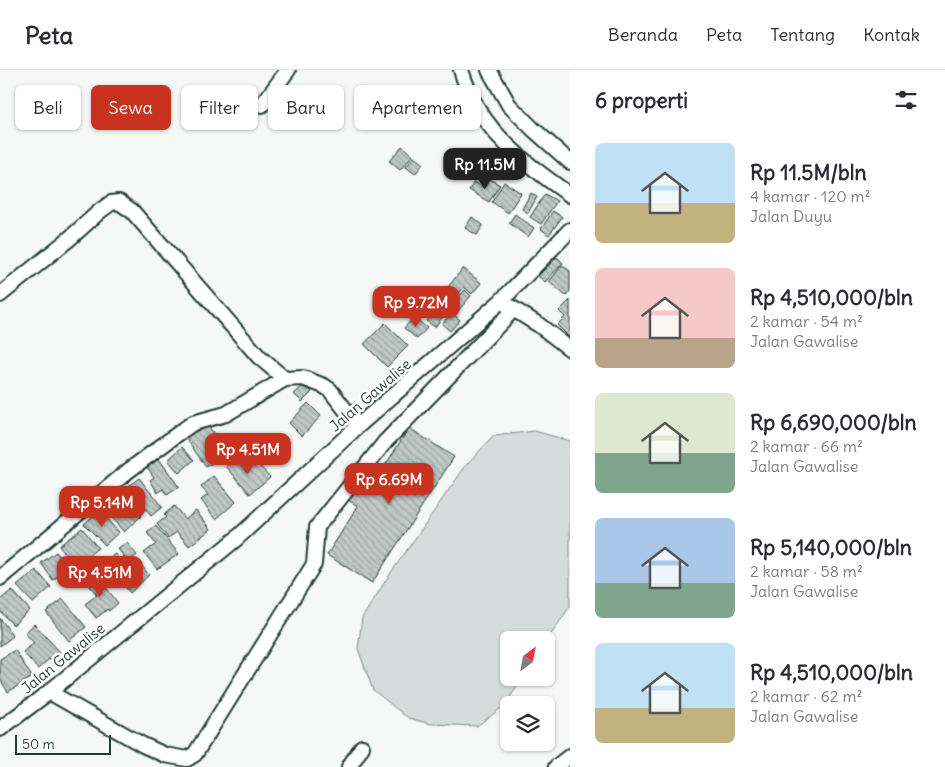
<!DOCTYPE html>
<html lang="id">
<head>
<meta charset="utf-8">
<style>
	body { margin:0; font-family:Delius,sans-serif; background:#f7f7f7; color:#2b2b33; height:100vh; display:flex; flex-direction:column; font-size:19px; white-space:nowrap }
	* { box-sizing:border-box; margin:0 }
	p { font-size:16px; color:#7c7c81 }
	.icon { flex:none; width:28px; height:28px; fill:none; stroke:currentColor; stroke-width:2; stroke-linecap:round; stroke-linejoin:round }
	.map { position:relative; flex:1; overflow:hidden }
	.side { display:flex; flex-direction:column; background:#fff; width:375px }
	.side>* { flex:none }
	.top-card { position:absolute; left:15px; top:15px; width:475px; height:45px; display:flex; gap:10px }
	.needle { width:32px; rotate:32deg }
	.controls { position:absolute; left:500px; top:561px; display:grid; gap:10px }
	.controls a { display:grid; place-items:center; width:55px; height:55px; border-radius:8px; background:#fff; box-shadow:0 1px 4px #0004; font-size:25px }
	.scale { position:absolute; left:15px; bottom:12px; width:96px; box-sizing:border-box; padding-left:5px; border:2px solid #1f3d34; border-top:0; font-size:14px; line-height:18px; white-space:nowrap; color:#1f3d34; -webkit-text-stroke:4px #fff; paint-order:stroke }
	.price { position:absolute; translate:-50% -42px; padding:0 11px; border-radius:10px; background:#c8321e; color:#fff; font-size:16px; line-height:32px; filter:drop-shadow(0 1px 2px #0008) }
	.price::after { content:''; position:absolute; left:50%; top:30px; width:15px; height:11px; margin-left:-8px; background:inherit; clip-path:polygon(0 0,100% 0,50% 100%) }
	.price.current { background:#222; color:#fff }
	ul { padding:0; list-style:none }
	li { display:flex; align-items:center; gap:15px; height:125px; padding:0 25px }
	li span { display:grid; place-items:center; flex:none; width:140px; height:100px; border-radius:8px; color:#555 }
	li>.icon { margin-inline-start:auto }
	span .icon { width:60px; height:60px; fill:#fffc; stroke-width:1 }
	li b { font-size:21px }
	h2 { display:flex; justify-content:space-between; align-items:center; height:60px; padding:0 25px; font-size:21px }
	.chip { padding:0 18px; border-radius:8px; background:#fff; box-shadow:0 1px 4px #0004; font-size:18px; line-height:45px }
	.chip.current { background:#c8321e; color:#fff }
	header { display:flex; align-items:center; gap:30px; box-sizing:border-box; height:70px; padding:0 25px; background:#fff; border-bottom:1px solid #e1e1e2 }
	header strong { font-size:24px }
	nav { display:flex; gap:28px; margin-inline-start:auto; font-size:18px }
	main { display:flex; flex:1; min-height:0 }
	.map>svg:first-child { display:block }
</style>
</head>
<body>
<header>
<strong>Peta</strong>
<nav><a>Beranda</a><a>Peta</a><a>Tentang</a><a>Kontak</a></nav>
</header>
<main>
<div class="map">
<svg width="570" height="697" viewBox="0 0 570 697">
	<defs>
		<pattern id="building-back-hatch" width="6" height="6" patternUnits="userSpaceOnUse" patternTransform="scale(1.25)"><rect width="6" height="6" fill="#c0c9c6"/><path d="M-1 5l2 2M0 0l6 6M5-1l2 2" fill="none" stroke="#9ba4a2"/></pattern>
	</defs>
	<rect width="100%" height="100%" fill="#f6f7f7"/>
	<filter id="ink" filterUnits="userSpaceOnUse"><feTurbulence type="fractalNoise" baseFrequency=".02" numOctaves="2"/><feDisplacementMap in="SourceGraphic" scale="10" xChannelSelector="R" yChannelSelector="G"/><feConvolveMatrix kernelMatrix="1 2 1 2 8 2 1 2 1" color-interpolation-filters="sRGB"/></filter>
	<g filter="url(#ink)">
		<path fill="#d6dcdb" stroke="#7a8c88" d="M535 361 570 371V536L546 572V570H509V608H523L504 636 477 656 431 654 408 648 373 620 358 579 362 548 388 507 467 394 494 366Z"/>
		<g fill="url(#building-back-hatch)" stroke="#1f3d34">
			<path d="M443 30 451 38 445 43 437 35Z"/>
			<path d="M402 76 413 86 400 100 389 91Z"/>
			<path d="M414 87 423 94 415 104 406 97Z"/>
			<path d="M484 93 493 98 484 114 474 108Z"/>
			<path d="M490 109 500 115 489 132 469 120 474 112 484 118Z"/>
			<path d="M504 112 521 123 508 143 492 132Z"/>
			<path d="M531 123 537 127 528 143 522 139Z"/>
			<path d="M545 124 557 131 541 154 530 147Z"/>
			<path d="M553 141 562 147 549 165 541 159Z"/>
			<path d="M515 144 534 158 528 167 509 153Z"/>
			<path d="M472 147 483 155 477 165 465 158Z"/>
			<path d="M557 187 563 193 545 212 538 206Z"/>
			<path d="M562 195 570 201V221L566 226 549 212Z"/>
			<path d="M463 198 481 213 472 224 464 217 458 225 448 217Z"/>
			<path d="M465 220 471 226 457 242 442 230 449 222 457 229Z"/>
			<path d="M570 230V268L557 255 565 247 559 241Z"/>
			<path d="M435 239 444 245 435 257 426 251Z"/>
			<path d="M452 243 460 250 450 261 442 254Z"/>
			<path d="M414 247 427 258 417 269 404 258Z"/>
			<path d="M385 253 408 276 387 297 364 274Z"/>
			<path d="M304 315 312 322 302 332 294 324Z"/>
			<path d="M308 333 321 346 302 366 289 353Z"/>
			<path d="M207 354 227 383 206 397 186 368Z"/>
			<path d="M409 358 454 387 372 513 327 485 358 436 348 430 369 398 379 405Z"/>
			<path d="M182 377 194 390 179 403 168 390Z"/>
			<path d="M235 388 246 401 256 392 270 407 250 424 226 396Z"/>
			<path d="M159 389 179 417 167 425 163 419 158 423 150 410 154 407 147 397Z"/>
			<path d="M214 406 236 432 216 449 201 430 208 425 201 417Z"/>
			<path d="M139 408 162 437 151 446 127 417Z"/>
			<path d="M120 422 141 446 124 462 102 437Z"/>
			<path d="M174 436 185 449 196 440 211 459 189 476 177 462 168 468 157 454 166 447 164 445Z"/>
			<path d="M99 441 119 462 105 475 84 454Z"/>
			<path d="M156 456 179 484 157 499 144 483 156 474 147 463Z"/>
			<path d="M82 458 98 478 75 496 59 476Z"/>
			<path d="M127 473 137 485 128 492 118 479Z"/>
			<path d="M56 482 69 498 53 510 41 493Z"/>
			<path d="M115 484 127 500 138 491 149 505 130 523 105 491Z"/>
			<path d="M36 500 51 517 33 533 17 516Z"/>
			<path d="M96 505 118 533 109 541 108 539 96 548 85 534 97 525 87 512Z"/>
			<path d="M12 520 30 540 13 555 0 541V530Z"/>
			<path d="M63 529 86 557 69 571 46 542Z"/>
			<path d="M0 548 13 566 0 576Z"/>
			<path d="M34 554 60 582 51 591 49 589 38 599 23 582 34 573 25 563Z"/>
			<path d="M15 580 32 607 8 622 0 609V589Z"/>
		</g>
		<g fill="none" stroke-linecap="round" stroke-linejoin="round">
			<g stroke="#1f3d34" stroke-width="18">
				<g id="minor">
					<path d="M461 0C465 13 471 27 478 39 499 74 537 102 570 125"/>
					<path d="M489 0 509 35 533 59 570 92"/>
					<path d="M262 35 288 0"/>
					<path d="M0 225 69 169 100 141 111 133 119 132 132 141 259 287 285 309"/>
					<path d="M507 235 539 255 570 279"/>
					<path d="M0 508 128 401 183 360 193 353 226 344 285 309 303 308 324 316 330 320 358 356"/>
					<path d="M49 622 143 675 165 685 187 689 195 684 314 494 317 457 385 372 514 239"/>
					<path d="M0 659 49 622 236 469 358 356 501 231 570 160"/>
					<path d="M349 697 362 677"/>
					<path d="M556 697 570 686"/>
				</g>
			</g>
			<use href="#minor" stroke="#fff" stroke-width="14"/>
		</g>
	</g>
	<g text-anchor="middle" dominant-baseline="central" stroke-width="5" stroke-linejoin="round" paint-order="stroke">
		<g font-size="15" fill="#1f3d34" stroke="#fff">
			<text transform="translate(370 325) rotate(-41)">Jalan Gawalise</text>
			<text transform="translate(63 588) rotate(-39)">Jalan Gawalise</text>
		</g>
	</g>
</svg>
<div class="controls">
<a><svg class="needle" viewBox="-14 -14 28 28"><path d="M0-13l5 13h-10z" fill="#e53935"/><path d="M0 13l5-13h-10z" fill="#7c7c81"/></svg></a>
<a><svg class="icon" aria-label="layers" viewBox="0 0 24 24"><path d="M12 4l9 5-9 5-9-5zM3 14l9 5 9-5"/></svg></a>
</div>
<div class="scale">50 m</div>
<b class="price current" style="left:485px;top:120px">Rp 11.5M</b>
<b class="price" style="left:416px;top:258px">Rp 9.72M</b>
<b class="price" style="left:248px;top:405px">Rp 4.51M</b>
<b class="price" style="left:389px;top:435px">Rp 6.69M</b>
<b class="price" style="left:102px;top:458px">Rp 5.14M</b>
<b class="price" style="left:100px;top:528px">Rp 4.51M</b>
<div class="top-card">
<a class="chip">Beli</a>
<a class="chip current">Sewa</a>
<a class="chip">Filter</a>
<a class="chip">Baru</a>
<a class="chip">Apartemen</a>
</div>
</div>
<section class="side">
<h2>6 properti<svg class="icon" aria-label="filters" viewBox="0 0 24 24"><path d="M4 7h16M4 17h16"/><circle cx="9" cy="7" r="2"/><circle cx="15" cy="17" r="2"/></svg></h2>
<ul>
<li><span style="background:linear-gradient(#bfe0f5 60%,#c2b280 0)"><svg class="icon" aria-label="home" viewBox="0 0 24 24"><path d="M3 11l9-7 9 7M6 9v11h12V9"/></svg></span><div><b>Rp 11.5M/bln</b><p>4 kamar · 120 m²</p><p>Jalan Duyu</p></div></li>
<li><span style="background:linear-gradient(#f6c9c9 70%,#b9a48a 0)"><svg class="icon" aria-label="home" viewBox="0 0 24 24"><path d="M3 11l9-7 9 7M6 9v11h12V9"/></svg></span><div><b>Rp 4,510,000/bln</b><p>2 kamar · 54 m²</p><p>Jalan Gawalise</p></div></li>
<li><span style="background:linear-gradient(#dfe7d0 60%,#7fa58c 0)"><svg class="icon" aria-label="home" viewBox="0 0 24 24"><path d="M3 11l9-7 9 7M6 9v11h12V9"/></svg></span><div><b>Rp 6,690,000/bln</b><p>2 kamar · 66 m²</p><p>Jalan Gawalise</p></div></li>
<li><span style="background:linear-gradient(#a9c7e8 65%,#7fa58c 0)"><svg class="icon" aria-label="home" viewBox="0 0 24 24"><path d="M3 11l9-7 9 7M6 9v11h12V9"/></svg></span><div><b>Rp 5,140,000/bln</b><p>2 kamar · 58 m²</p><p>Jalan Gawalise</p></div></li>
<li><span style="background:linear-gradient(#bfe0f5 65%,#c2b280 0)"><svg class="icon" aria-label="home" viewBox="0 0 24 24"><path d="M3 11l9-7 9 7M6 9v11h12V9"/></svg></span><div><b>Rp 4,510,000/bln</b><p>2 kamar · 62 m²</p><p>Jalan Gawalise</p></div></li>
</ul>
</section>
</main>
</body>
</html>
